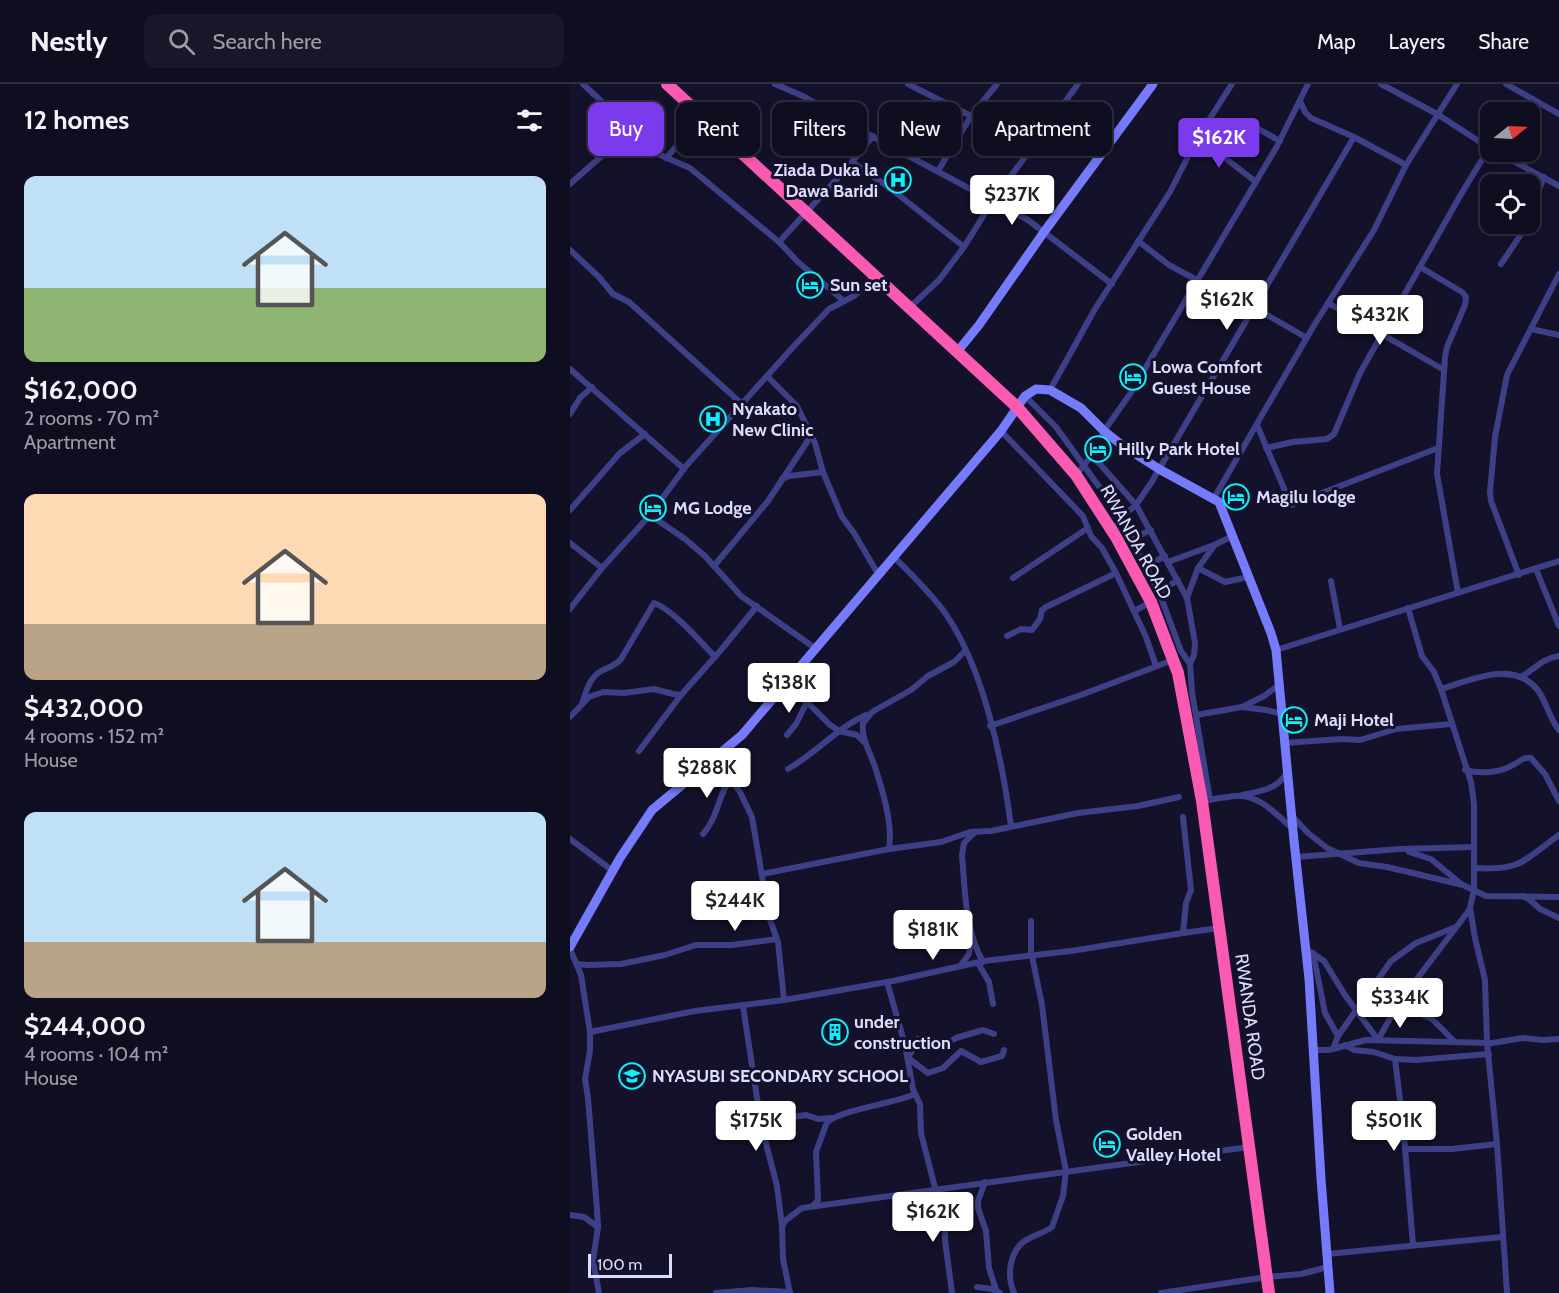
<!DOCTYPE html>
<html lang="en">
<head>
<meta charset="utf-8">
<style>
	body { margin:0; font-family:Cabin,sans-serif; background:#181629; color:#f1f3f6; height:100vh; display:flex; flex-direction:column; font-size:22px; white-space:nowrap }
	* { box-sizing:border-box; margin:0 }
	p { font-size:20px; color:#9b9ca5 }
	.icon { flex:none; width:33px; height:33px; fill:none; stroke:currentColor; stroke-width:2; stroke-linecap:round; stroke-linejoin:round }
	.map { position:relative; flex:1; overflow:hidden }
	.panel { display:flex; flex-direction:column; background:#0f0d20; width:570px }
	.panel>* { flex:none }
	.banner { position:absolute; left:18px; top:18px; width:570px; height:54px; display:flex; gap:12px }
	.needle { width:39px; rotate:72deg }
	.buttons { position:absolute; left:910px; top:18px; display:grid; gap:12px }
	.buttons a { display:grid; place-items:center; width:60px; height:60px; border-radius:12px; background:#0f0d20; box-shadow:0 3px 15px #0003,0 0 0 2px #2f2d3e; font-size:30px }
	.scale { position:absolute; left:18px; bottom:15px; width:84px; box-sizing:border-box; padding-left:6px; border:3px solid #dddbfe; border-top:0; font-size:16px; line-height:21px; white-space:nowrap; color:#dddbfe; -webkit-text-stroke:4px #14112a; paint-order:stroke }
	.price { position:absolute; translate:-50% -51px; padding:0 14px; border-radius:6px; background:#fff; color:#222; font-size:20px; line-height:39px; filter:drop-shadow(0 2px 3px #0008) }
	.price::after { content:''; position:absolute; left:50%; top:36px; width:18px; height:14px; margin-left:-9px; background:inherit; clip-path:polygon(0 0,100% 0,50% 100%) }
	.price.on { background:#7c3aed; color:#fff }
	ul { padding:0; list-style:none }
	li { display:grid; align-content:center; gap:12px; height:318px; padding:0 24px }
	li span { display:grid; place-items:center; height:186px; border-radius:12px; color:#555 }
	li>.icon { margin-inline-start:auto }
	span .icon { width:108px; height:108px; fill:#fffc; stroke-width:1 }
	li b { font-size:26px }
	h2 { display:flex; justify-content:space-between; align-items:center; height:72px; padding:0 24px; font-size:26px }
	.pill { padding:0 21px; border-radius:12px; background:#0f0d20; box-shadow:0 3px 15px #0003,0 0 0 2px #2f2d3e; font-size:21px; line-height:54px }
	.pill.on { background:#7c3aed; color:#fff }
	header { display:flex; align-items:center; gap:36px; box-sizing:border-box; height:84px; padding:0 30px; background:#0f0d20; border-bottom:2px solid #2f2d3e }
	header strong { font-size:28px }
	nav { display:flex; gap:33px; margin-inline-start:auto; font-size:21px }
	.search { width:420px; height:54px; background:#181629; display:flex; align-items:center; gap:15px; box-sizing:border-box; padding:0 21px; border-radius:12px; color:#9b9ca5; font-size:22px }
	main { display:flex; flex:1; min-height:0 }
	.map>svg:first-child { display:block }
</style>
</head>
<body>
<header>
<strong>Nestly</strong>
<div class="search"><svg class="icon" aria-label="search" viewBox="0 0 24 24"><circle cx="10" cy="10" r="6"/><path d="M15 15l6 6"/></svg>Search here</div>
<nav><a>Map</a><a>Layers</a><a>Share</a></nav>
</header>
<main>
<section class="panel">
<h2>12 homes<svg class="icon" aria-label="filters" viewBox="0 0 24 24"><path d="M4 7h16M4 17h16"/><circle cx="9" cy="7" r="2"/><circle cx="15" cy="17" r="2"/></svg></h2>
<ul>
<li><span style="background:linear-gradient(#bfe0f5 60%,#8fb573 0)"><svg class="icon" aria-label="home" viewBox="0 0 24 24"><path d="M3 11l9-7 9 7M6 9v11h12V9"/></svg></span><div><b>$162,000</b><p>2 rooms · 70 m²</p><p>Apartment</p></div></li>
<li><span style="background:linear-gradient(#ffd9b3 70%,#b9a48a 0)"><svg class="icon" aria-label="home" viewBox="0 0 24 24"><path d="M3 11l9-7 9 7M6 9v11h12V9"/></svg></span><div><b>$432,000</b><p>4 rooms · 152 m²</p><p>House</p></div></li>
<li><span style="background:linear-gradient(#bfe0f5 70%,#b9a48a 0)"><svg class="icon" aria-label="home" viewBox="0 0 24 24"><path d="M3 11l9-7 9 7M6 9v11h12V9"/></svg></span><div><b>$244,000</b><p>4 rooms · 104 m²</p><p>House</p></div></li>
</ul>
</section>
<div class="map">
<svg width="989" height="1209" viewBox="0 0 989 1209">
	<rect width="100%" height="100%" fill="#14112a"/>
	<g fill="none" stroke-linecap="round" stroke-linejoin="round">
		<g stroke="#3e4087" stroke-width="6">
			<path d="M13 0 88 70 120 84 209 158 228 178 274 217"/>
			<path d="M205 0 235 13 294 48 458 136 542 200"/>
			<path d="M338 0 401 32"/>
			<path d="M811 0 867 30 921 65"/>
			<path d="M936 0 989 30"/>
			<path d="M730 17 735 28 741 34 784 53 836 81"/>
			<path d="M683 42 710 57"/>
			<path d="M628 53 686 98"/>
			<path d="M927 68 989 102"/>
			<path d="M96 74 132 34"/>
			<path d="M282 78 320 104 394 163"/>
			<path d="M368 87 401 32 427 0"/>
			<path d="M0 100 51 55 69 52"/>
			<path d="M960 136 963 129V120L974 93"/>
			<path d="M568 157 599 181 627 196"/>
			<path d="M209 158 276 85 303 52"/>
			<path d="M0 166 29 193 43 210 59 218 172 320"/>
			<path d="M931 180 958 140"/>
			<path d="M850 183 892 208 896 213 895 221 877 263 875 273 867 390 888 509"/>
			<path d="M758 219 874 286"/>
			<path d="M339 224 369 196 394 163 422 118 508 0"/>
			<path d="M685 224 737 254"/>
			<path d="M961 245 989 251"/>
			<path d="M0 285 114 385"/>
			<path d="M197 292 227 322 245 359 253 388 272 433 284 449 308 490"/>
			<path d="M480 306 525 225 600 108 628 53 662 0"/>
			<path d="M455 312 486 343 551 433 561 455 589 508 611 567 620 580"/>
			<path d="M0 330 10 314 22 303"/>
			<path d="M687 341 721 421 868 364"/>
			<path d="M431 347 513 432 521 452 532 464 546 489 576 553 586 582"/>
			<path d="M696 364 723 358 757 355 764 350 790 289 890 112 919 64"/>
			<path d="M522 371 566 421 617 514 625 559 624 571 620 580 622 608 640 716"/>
			<path d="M506 391 522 371 534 347 560 310 706 64 738 0"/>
			<path d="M212 395 219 392 253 388"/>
			<path d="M644 414 743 243 804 146 836 81 887 0"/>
			<path d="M0 426 50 369 75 350"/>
			<path d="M80 431 115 455 135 472 171 512 245 564"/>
			<path d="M543 448 551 433 566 421 581 399 784 53"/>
			<path d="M561 455 581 446"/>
			<path d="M0 459 32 484"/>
			<path d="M323 472C340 489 358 506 373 526 413 581 432 675 441 742"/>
			<path d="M598 478 644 461 663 452"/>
			<path d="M144 482 198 417 237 358 241 349"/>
			<path d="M575 483 595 472"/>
			<path d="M628 484 644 462"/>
			<path d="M966 485 989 542"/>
			<path d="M949 491 921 417 920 408 925 353 937 291 989 190"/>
			<path d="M443 494 518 444"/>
			<path d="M761 497 770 545"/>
			<path d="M589 508 608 496"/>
			<path d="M617 514 628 484 655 498 678 493"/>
			<path d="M838 524 852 572 864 588 871 605 901 698 904 720V806L900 824 905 854 915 896 917 959 927 1060 937 1209"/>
			<path d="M0 525 32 484 80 431 116 382 224 262 259 225 284 212 305 192"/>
			<path d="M564 527 581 518"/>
			<path d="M437 552 451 545 462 546 470 535 472 526 476 523 546 489"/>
			<path d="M706 566 989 477"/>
			<path d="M950 593C967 585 968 576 989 572"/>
			<path d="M214 600 237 618 259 640 269 647 287 651 294 658"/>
			<path d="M871 605C901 596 942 576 967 605 976 616 979 634 989 646"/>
			<path d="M12 620C16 608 19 594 31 587 39 583 45 582 51 575L84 519C102 525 131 558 145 573"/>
			<path d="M672 623 696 626 712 630"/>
			<path d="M626 631 672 623 694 612 709 601"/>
			<path d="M0 633 19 613 33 608 54 609 84 605 103 610 111 611"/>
			<path d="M420 642 511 611 603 576"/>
			<path d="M217 651 226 640 237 618"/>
			<path d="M714 659 772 655 790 656 826 645 881 640"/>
			<path d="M69 667 111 611 151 566 187 522"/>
			<path d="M147 673 152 684 170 708 182 733 199 833 208 858 214 916"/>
			<path d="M218 685C246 669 267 644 296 631"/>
			<path d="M895 686C910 690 930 689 943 681 951 677 952 673 961 674L975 690 989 717"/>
			<path d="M672 711C691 707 706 706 717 689"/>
			<path d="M636 716C646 715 656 713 665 712 689 710 707 731 723 745"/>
			<path d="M722 732 738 749 757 764 789 779 817 783 893 801 916 812 989 813"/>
			<path d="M405 748 394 759 392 771C395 806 395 846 413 878"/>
			<path d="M133 750C148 733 148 712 160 695"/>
			<path d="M0 755 43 787"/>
			<path d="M319 765C323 740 313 708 305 683 300 668 291 654 293 639L302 628 341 606 358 592 384 578 395 567"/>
			<path d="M839 768 861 775 890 799"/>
			<path d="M726 773 830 765 904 763"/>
			<path d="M904 784C952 787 954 776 989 751"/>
			<path d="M192 790 319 765 371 758 400 748 421 747 508 729 568 722 609 713"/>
			<path d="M953 812 960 816 970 825 989 834"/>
			<path d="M461 837V872"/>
			<path d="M613 849 649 844"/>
			<path d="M0 865 11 891 20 948V967L15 995 18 1014 27 1125 28 1143 23 1176 29 1209"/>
			<path d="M736 865 754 877 775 911 808 956 828 920 900 825"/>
			<path d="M743 869 755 929 768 952"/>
			<path d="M408 879 419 898 423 920"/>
			<path d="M8 880 17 881 51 880 95 871 126 861H162L207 855"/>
			<path d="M391 881 399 870 401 855"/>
			<path d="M807 897 828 920 862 935 884 957"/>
			<path d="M317 898 335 961 343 1005 350 1020 351 1049 375 1143V1156L382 1209"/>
			<path d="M173 922 191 1040 207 1102 212 1142 213 1175 220 1209"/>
			<path d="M20 948 125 927 214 916 323 897 414 877 501 867 613 849 616 819 621 806 613 733"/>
			<path d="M424 950 413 946 386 954 376 960 358 963 348 955 338 974 358 989 373 984 391 967 411 978 432 972 434 966"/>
			<path d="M775 961 784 966 804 968 825 975 846 976 919 970"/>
			<path d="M763 965 768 952 821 877 846 859 886 843"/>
			<path d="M743 966H759L796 956 922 959 953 954 972 956 989 955"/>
			<path d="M825 975 833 1040 843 1161"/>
			<path d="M190 1031 203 1036 236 1031 248 1035 262 1034"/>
			<path d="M835 1065H882L927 1060"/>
			<path d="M415 1098 408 1117V1124L416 1147 419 1184 426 1206"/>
			<path d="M243 1122 248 1116 246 1068 257 1038C277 1024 319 1021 345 1010"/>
			<path d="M0 1131 14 1133 28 1143"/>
			<path d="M212 1142 216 1136 232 1124 679 1063"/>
			<path d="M757 1170 932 1153"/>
			<path d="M407 1203 422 1205 430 1209"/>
			<path d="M146 1209 182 1206 220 1208"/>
			<path d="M444 1209C437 1193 439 1171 452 1159 460 1152 473 1150 482 1143L493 1112 496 1087 486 1036 472 921 462 872"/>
			<path d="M591 1209 697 1193 731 1190 758 1183"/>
		</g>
		<g stroke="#757bfb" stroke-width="9">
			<path d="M387 268 409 241 474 148 583 0"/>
			<path d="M0 863 50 774 82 726 172 651 431 347 455 312 466 305 480 306 511 324 534 347 553 362 589 385 649 418 701 549 706 566 724 757 739 895 751 1095 760 1209"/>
		</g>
		<path stroke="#fa5ab1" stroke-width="12" d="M97 0 447 323 506 391 546 453 581 518 608 589 632 717 699 1209"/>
	</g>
	<defs>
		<g id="hospital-ring" transform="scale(1.35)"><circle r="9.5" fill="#14112a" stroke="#0df0f8" stroke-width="1.5"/><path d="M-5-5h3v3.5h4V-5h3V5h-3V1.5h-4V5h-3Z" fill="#0df0f8"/></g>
		<g id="hotel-ring" transform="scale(1.35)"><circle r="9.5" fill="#14112a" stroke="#0df0f8" stroke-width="1.5"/><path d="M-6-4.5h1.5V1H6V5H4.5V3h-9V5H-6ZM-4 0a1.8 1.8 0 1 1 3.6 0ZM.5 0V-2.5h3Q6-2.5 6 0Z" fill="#0df0f8"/></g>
		<g id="building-ring" transform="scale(1.35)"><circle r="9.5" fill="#14112a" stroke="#0df0f8" stroke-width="1.5"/><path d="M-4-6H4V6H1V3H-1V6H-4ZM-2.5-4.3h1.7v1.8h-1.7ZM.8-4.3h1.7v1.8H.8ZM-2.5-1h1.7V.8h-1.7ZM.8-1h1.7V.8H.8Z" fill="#0df0f8"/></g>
		<g id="school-ring" transform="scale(1.35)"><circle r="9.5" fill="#14112a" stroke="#0df0f8" stroke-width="1.5"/><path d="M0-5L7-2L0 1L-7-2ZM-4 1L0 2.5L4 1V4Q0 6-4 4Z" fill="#0df0f8"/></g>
	</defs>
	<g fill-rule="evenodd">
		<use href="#hospital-ring" x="328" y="96"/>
		<use href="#hotel-ring" x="240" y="201"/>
		<use href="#hotel-ring" x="563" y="293"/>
		<use href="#hospital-ring" x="143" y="335"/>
		<use href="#hotel-ring" x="528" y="365"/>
		<use href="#hotel-ring" x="666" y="413"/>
		<use href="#hotel-ring" x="83" y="424"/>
		<use href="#hotel-ring" x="724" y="636"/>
		<use href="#building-ring" x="265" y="948"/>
		<use href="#school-ring" x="62" y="992"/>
		<use href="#hotel-ring" x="537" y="1060"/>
	</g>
	<g text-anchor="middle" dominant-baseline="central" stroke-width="6" stroke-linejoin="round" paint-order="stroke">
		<g font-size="18" font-weight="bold" fill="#dddbfe" stroke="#14112a" text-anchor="start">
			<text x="308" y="86" text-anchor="end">Ziada Duka la<tspan x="308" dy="21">Dawa Baridi</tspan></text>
			<text x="260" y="201">Sun set</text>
			<text x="582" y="283">Lowa Comfort<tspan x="582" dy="21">Guest House</tspan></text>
			<text x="162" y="325">Nyakato<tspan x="162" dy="21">New Clinic</tspan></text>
			<text x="548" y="365">Hilly Park Hotel</text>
			<text x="686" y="413">Magilu lodge</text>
			<text x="103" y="424">MG Lodge</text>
			<text x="744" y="636">Maji Hotel</text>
			<text x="284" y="938">under<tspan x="284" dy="21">construction</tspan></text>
			<text x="82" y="992">NYASUBI SECONDARY SCHOOL</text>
			<text x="556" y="1050">Golden<tspan x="556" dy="21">Valley Hotel</tspan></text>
		</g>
		<g font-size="18" fill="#dddbfe" stroke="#14112a">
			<text transform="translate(566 458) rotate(61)">RWANDA ROAD</text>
			<text transform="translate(680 933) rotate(82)">RWANDA ROAD</text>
		</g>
	</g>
</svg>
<div class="buttons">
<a><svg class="needle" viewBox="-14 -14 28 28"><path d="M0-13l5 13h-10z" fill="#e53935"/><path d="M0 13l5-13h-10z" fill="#9b9ca5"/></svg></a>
<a><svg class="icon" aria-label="locate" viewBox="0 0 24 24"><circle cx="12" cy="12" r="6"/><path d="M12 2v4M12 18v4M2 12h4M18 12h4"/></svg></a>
</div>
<div class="scale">100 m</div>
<b class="price on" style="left:649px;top:85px">$162K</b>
<b class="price" style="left:442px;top:142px">$237K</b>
<b class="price" style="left:657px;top:247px">$162K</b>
<b class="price" style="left:810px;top:262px">$432K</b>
<b class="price" style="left:219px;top:630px">$138K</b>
<b class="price" style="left:137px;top:715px">$288K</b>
<b class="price" style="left:165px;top:848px">$244K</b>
<b class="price" style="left:363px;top:877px">$181K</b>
<b class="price" style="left:830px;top:945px">$334K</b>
<b class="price" style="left:186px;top:1068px">$175K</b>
<b class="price" style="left:824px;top:1068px">$501K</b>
<b class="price" style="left:363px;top:1159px">$162K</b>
<div class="banner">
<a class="pill on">Buy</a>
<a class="pill">Rent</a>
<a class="pill">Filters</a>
<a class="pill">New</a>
<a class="pill">Apartment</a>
</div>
</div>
</main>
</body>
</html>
